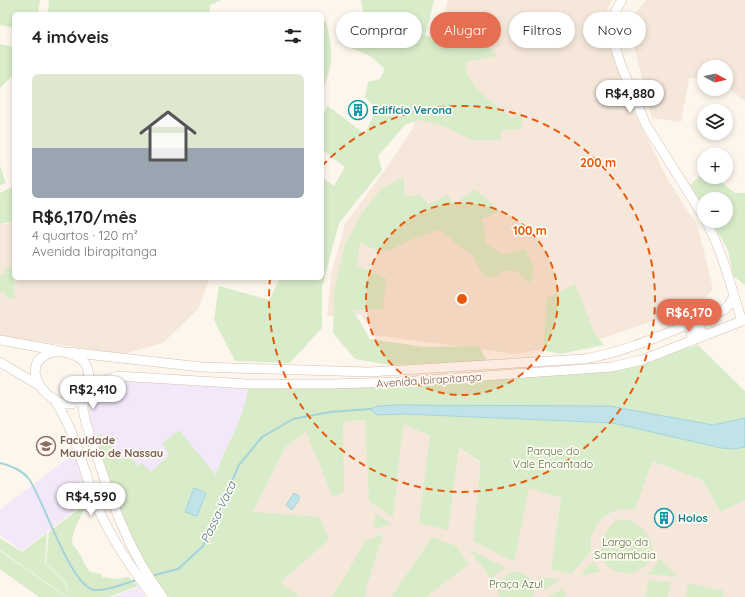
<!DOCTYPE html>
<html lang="pt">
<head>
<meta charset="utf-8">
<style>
	body { margin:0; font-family:Quicksand,sans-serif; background:#f2f2f2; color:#202124; height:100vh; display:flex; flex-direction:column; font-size:15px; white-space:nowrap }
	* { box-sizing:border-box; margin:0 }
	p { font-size:13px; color:#757577 }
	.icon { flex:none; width:22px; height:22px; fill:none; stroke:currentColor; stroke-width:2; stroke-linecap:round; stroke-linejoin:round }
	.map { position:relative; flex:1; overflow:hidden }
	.drawer { position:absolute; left:12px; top:12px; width:312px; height:268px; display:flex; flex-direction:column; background:#fff; border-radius:6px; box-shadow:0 2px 6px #0003 }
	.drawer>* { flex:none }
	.hud { position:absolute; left:336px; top:12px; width:349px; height:36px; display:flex; gap:8px }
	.needle { width:26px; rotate:98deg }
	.tools { position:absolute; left:697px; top:60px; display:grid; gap:8px }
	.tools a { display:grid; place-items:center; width:36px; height:36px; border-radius:50%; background:#fff; box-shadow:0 2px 6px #0003; font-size:20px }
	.price { position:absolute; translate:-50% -34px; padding:0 9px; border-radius:14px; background:#fff; color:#222; font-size:13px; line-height:26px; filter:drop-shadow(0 1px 2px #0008) }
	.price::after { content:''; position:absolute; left:50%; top:24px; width:12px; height:9px; margin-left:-6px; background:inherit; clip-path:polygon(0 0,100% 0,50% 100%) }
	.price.on { background:#e76f51; color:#fff }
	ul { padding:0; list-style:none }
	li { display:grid; align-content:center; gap:8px; height:212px; padding:0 20px }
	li+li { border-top:1px solid #e0e0e0 }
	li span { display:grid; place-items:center; height:124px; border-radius:6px; color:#555 }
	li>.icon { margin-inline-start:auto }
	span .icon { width:72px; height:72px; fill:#fffc; stroke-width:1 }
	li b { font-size:17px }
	h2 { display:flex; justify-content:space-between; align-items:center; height:48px; padding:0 20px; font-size:17px }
	.pill { padding:0 14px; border-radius:18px; background:#fff; box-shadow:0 2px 6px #0003; font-size:14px; line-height:36px }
	.pill.on { background:#e76f51; color:#fff }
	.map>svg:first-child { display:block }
</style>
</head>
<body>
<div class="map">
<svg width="745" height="597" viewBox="0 0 745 597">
	<rect width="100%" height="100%" fill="#fdf6ec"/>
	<g fill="#f5e8da">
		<path d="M448 0H612L605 15 604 24 631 106 668 180 697 225 707 263 713 290 696 306 604 338 516 354 375 335 361 315 327 316 331 275 345 224 387 167 413 128Z"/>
		<path d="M646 0H745V101L726 86V67H704V79L689 78 681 122 652 118 628 22Z"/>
		<path d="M14 222V278H210L198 309 163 343 123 354 0 336V225Z"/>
		<path d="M374 420 403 423 458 448 511 482 561 498 625 450 702 480 721 512 745 500V597H300L280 583 253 512 285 448 308 431 343 422Z"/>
	</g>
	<g fill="#f3e8fa">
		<path d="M114 377 248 387 246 404 221 460 204 515 109 482 90 422V402L97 390Z"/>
		<path d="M74 453 88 500 22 551 0 535V510Z"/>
		<path d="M139 587 145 597H112Z"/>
	</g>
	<g fill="#d8ecc9">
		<path d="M0 0H40L38 14H14V28L0 25Z"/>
		<path d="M49 0H221L210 5 209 14H48Z"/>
		<path d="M361 0H434L425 36 487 43 497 56 465 62C467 89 493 102 513 118L522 112V129L501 130V140H471L448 128 420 120 406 124 378 156 382 170 339 223 322 287V328L290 363 235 361 214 320 219 286 269 300 280 278H322V177L334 186 345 167 322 149V115L328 106 365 134 376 109 365 97 368 82 380 79 385 69 370 56 351 48 343 24 364 17Z"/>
		<path d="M322 22H326C332 44 335 68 322 88Z"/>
		<path d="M0 44 14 47V74L0 88Z"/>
		<path d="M0 166 6 183 0 185Z"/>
		<path d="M704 173V177H714L735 193H745V285L733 276 728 250 711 221H726V199H704V208L690 185Z"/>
		<path d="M404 177V196L421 195 428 204 448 195 454 205 475 189 500 211 482 219 486 243 503 255 525 249C531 260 538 271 529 283L516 271H503L493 278 484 276 472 255 439 230 415 238 388 251 376 250 360 243 357 266 386 278 383 309 353 310 370 339 424 347 479 346 487 361 389 365 355 359 333 333 334 291 345 244 362 213 382 188Z"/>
		<path d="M14 186V221L0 224V193Z"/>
		<path d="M14 268V295L17 299 5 297V292H0V275L5 274 4 269Z"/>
		<path d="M575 284 594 332 604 345 560 354 543 350 547 298Z"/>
		<path d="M698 345 745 391V418L714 425 610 406H378L371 409 377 415 405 414 613 423 721 448 734 449 745 447V500L721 512 702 480 652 461 635 510C609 504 587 526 591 551L571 574 551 570 561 498 529 488 514 562 473 541 481 462 459 448 448 530 419 523 430 436 403 424 393 518 369 501 365 420 343 422 344 492 333 497 306 432 285 448 253 512 320 517 329 540 280 582 300 597H169C129 552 112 493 96 437L100 433 122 460 129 453 137 466 142 463 151 472 169 455 162 443 179 430 216 475C225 445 245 419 248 387L641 362Z"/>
		<path d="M88 502C82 518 72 527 72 544 82 554 82 562 90 572L101 574 102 577 116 579 129 577 138 586 109 597H67L0 550V538L22 552 47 533 45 563 65 583 68 594 66 583 46 563 49 532Z"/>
		<path d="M375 514 392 524 374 529Z"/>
		<path d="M622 519C639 520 657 539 651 557 642 585 586 575 605 535 609 527 613 521 622 519Z"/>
		<path d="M383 534 366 589 365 597H331L343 580 365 541Z"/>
		<path d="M432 537 456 546 469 564 426 597H393L392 596Z"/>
		<path d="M469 549 506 568 497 573 493 581Z"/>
		<path d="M0 551 66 597H39L0 569Z"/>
		<path d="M659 558 678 577 647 574 654 567Z"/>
		<path d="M593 561 601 572 580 575Z"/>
		<path d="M514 572C529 572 537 583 533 597H499C496 585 502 575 514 572Z"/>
		<path d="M538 577 561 579 541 592V586Z"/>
		<path d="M649 580 671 582 668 597H645Z"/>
		<path d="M688 583 724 591 723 597H686Z"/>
		<path d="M563 589 567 597H547Z"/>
	</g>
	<g fill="#bfe3e8" stroke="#a5d3da">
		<path d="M397 405 610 406 713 425 745 418V447L734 449 721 448 613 423 405 414 377 415 370 409 378 406Z"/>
		<path d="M194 488 206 493 197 516 185 512Z"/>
		<path d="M294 493 299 496V500L292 510 286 505Z"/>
	</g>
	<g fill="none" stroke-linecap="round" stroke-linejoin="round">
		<g stroke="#a5d3da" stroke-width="2">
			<path d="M0 463C10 465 23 471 29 479 44 501 71 588 95 590 108 591 125 583 137 580"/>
			<path d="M151 576 178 569 203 546 239 465 262 437 293 419 330 412 370 409"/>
		</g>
		<g stroke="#d6c0b0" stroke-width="10">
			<g id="secondary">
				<path d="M622 0 615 12 613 25V40L621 65 646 125 704 217"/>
				<path d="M700 319 699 330 706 335"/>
				<path d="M684 325 688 326 692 331 691 341"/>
				<path d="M0 340 55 350"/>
				<path d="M58 351C87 355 95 369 84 396 62 426 3 361 58 351Z"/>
				<path d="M68 352 201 367 369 372 584 359C633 351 678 327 724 310L729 305 734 296"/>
				<path d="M0 362 40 386"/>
				<path d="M85 393 100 383 117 376 248 384H330L399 382 612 367 642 360 742 321C731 287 723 253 706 221"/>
				<path d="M84 396 83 409 86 423C106 484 123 545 163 597"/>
				<path d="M54 399C76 432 83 469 97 506 111 539 132 568 153 597"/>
			</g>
		</g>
		<use href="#secondary" stroke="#fff" stroke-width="9"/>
	</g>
	<circle cx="462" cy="299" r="96" fill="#e8590c" fill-opacity=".12"/>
	<g fill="none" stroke="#e8590c" stroke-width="2" stroke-dasharray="7 5">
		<circle cx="462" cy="299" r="96"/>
		<path d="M322 166A193 193 0 1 1 270 279"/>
	</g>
	<defs>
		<g id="building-ring" transform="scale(1)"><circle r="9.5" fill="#fffaf3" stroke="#0f9aa8" stroke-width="1.5"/><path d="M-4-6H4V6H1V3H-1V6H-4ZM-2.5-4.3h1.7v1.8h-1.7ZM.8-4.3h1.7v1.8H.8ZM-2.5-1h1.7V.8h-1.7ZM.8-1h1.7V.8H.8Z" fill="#0f9aa8"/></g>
		<g id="university-ring" transform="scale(1)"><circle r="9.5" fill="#fffaf3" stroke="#8d6e63" stroke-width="1.5"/><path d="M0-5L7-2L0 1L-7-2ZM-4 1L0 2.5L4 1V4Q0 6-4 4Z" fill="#8d6e63"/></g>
	</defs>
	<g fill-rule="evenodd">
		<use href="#building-ring" x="358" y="110"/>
		<use href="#university-ring" x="46" y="446"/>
		<use href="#building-ring" x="664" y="518"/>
	</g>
	<g text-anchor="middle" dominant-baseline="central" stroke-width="3.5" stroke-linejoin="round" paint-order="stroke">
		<g font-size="11" font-weight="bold" fill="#0d838f" stroke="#fffaf3" text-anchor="start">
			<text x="372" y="110">Edifício Verona</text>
			<text x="678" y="518">Holos</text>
		</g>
		<g font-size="11" fill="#7a5c4d" stroke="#fffaf3">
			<text transform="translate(429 380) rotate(-4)">Avenida Ibirapitanga</text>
		</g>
		<g font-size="11" font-weight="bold" fill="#785e54" stroke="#fffaf3" text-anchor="start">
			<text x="60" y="440">Faculdade<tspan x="60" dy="13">Maurício de Nassau</tspan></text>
		</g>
		<g font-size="11" fill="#537a41" stroke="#fffaf3">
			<text x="553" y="451">Parque do<tspan x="553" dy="13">Vale Encantado</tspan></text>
			<text x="625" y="542">Largo da<tspan x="625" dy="13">Samambaia</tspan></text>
			<text x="516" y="584">Praça Azul</text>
		</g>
		<g font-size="12" font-style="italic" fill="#437c86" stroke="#fffaf3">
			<text transform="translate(218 512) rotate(-65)">Passa-Vaca</text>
		</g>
	</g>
	<circle cx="462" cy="299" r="6" fill="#e8590c" stroke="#fffaf3" stroke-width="2"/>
	<g font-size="12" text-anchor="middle" font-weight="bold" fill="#e8590c" stroke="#fffaf3" stroke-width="3.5" stroke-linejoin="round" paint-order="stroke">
		<text x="598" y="167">200 m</text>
		<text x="530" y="235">100 m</text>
	</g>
</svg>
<div class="tools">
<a><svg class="needle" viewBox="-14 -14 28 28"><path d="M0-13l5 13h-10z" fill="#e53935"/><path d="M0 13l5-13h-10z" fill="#757577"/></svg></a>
<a><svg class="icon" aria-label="layers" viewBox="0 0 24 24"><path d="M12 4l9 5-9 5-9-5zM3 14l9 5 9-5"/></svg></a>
<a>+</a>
<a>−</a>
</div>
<b class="price" style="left:630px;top:114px">R$4,880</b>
<b class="price on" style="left:689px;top:333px">R$6,170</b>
<b class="price" style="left:93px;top:410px">R$2,410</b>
<b class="price" style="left:91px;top:517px">R$4,590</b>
<div class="hud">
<a class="pill">Comprar</a>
<a class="pill on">Alugar</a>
<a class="pill">Filtros</a>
<a class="pill">Novo</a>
</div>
<section class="drawer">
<h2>4 imóveis<svg class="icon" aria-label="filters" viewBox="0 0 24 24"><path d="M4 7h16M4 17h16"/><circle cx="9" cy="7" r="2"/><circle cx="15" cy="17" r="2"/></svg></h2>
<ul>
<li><span style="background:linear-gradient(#dfe7d0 60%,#9aa5b1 0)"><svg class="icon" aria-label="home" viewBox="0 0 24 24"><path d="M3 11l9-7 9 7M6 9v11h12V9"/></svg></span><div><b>R$6,170/mês</b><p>4 quartos · 120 m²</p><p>Avenida Ibirapitanga</p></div></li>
</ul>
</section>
</div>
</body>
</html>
